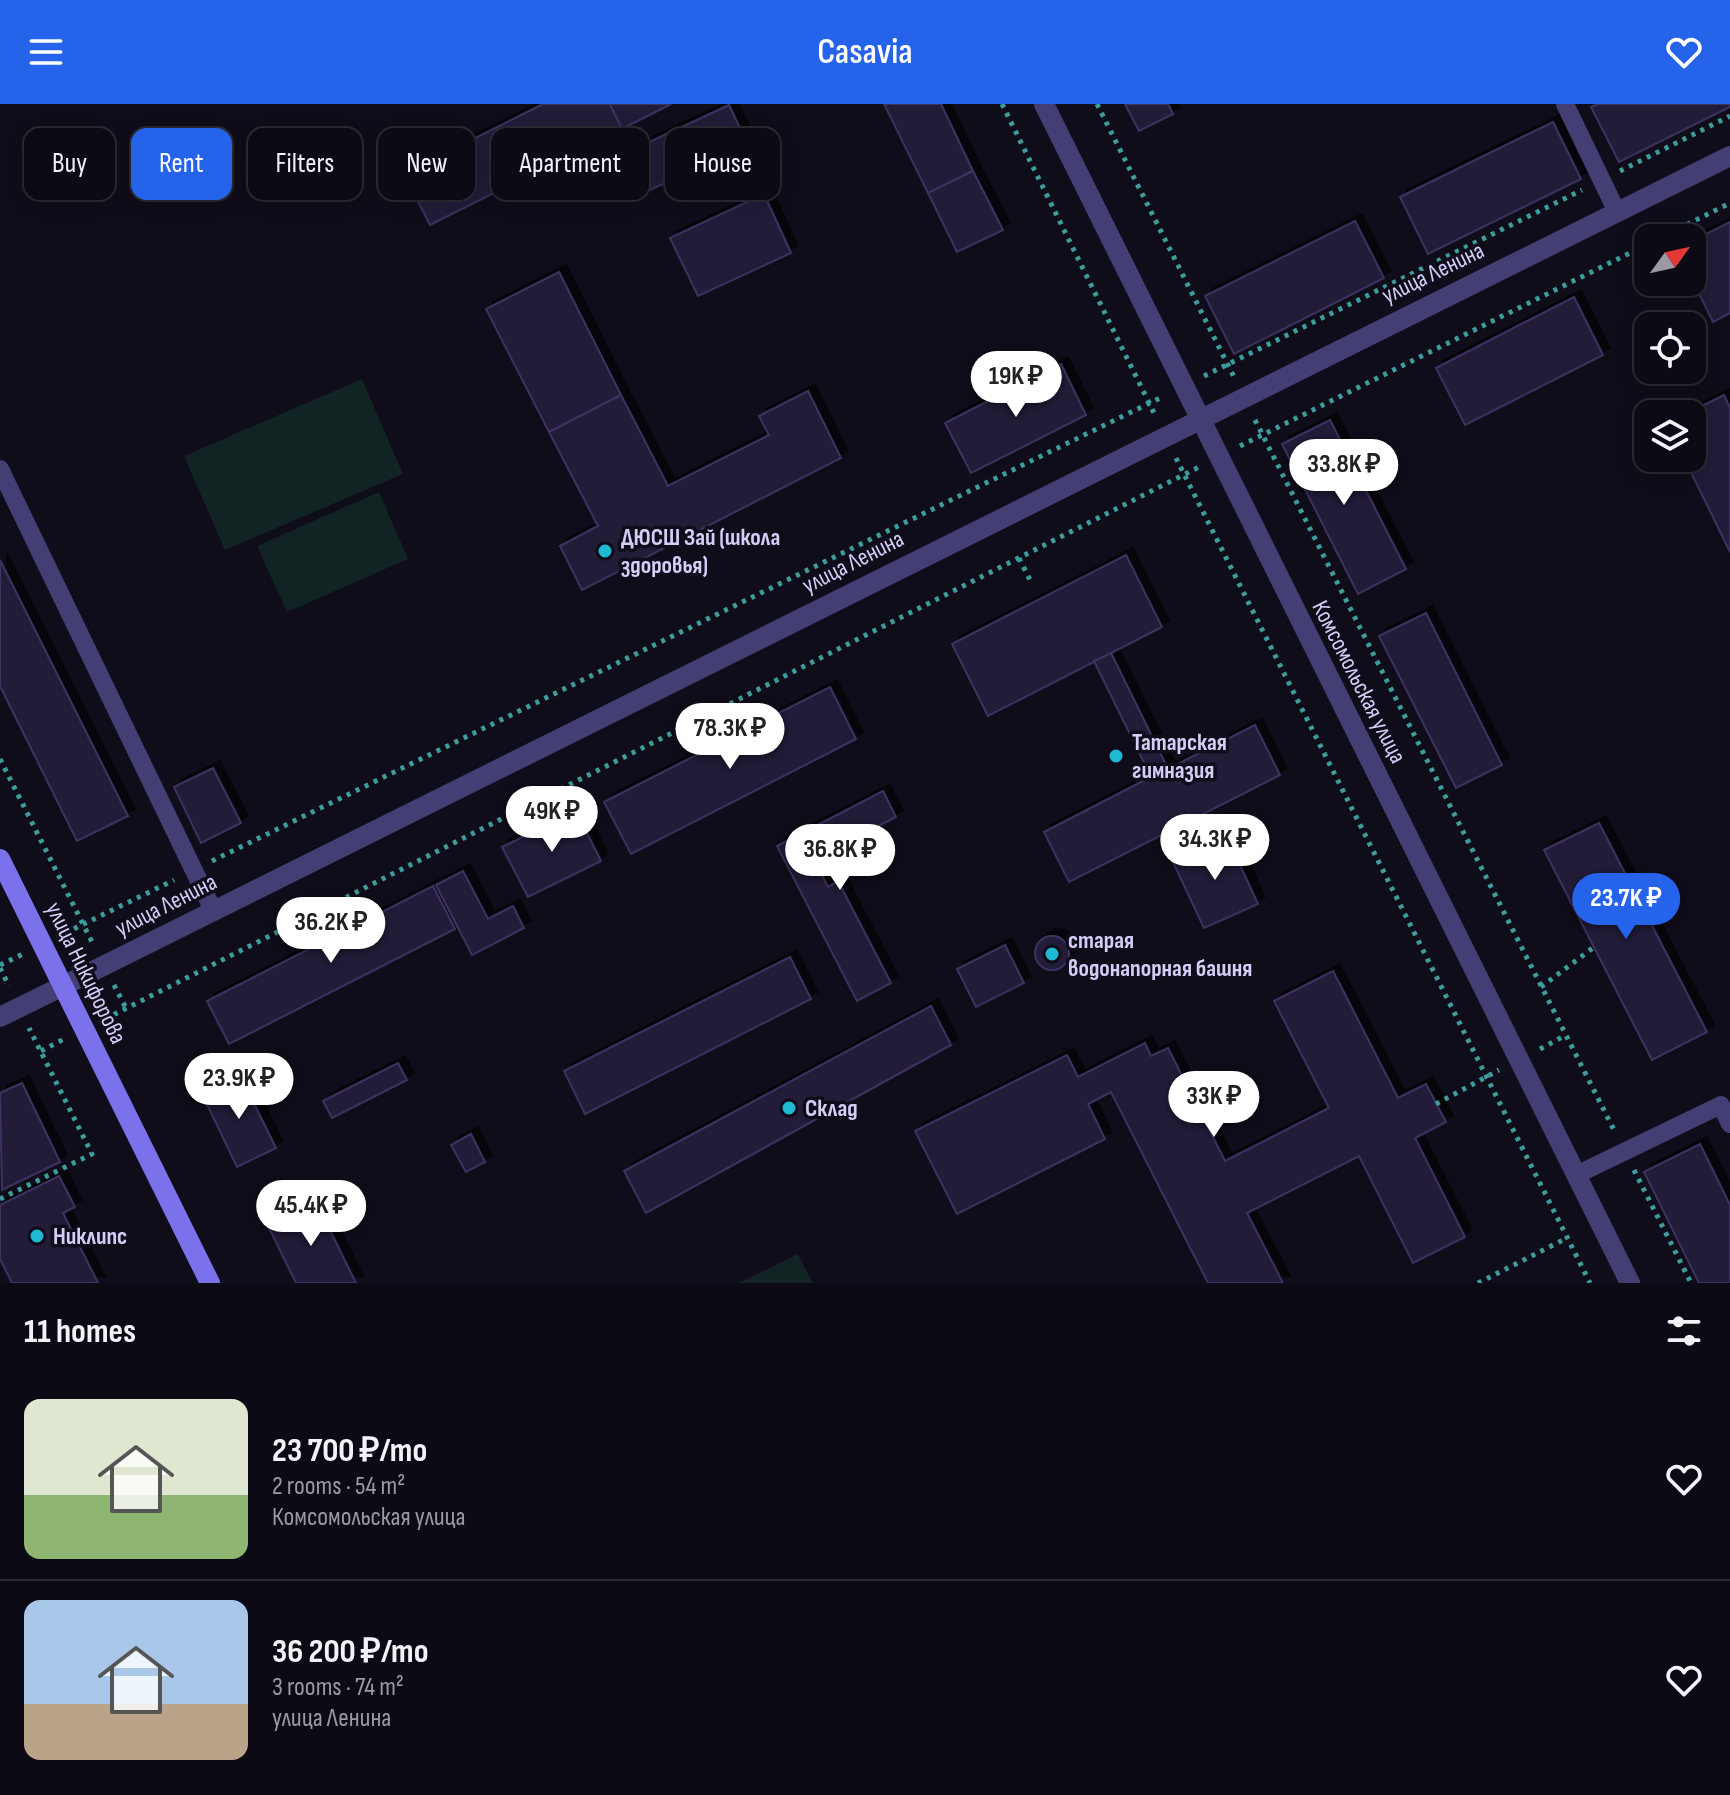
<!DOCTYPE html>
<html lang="en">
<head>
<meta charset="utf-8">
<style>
	body { margin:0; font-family:"Sofia Sans Condensed",sans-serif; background:#15131d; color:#f1f3f6; height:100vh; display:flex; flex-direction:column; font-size:30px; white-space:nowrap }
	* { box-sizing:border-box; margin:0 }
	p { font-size:26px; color:#9a9aa0 }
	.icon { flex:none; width:44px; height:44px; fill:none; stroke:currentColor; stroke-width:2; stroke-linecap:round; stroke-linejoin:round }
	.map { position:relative; height:1179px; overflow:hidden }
	.details { display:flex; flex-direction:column; background:#0c0a14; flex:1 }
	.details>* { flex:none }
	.banner { position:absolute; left:24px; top:24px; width:800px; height:72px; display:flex; gap:16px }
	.needle { width:52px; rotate:57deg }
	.fabs { position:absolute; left:1634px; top:120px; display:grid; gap:16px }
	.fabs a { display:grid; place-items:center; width:72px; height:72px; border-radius:16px; background:#0c0a14; box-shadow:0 4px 20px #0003,0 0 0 2px #2c2b34; font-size:40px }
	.price { position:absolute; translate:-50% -68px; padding:0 18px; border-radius:28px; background:#fff; color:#222; font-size:26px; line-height:52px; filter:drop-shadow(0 2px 4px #0008) }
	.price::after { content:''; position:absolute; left:50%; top:48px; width:24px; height:18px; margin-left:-12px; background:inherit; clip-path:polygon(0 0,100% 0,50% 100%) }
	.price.active { background:#2563eb; color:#fff }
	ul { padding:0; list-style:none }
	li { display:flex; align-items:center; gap:24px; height:200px; padding:0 24px }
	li+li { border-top:2px solid #2c2b34 }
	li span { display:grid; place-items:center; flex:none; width:224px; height:160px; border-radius:16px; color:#555 }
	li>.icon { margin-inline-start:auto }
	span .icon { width:96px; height:96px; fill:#fffc; stroke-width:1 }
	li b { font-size:34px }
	h2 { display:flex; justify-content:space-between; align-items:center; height:96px; padding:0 24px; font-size:34px }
	.pill { padding:0 28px; border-radius:16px; background:#0c0a14; box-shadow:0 4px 20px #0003,0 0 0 2px #2c2b34; font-size:28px; line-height:72px }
	.pill.active { background:#2563eb; color:#fff }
	header { display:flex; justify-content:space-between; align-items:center; height:104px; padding:0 24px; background:#2563eb; color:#fff; font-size:36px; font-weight:600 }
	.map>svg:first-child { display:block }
</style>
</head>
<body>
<header><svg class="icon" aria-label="menu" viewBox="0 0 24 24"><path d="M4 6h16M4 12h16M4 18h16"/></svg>Casavia<svg class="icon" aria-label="heart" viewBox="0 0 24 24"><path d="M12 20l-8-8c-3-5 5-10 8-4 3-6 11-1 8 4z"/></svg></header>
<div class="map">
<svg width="1730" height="1179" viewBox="0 0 1730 1179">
	<defs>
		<filter id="shadow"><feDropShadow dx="7" dy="-7" stdDeviation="0" flood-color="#0009"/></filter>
	</defs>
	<rect width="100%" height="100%" fill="#100d1a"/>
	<g fill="#112323">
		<path d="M362 275 403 370 225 446 184 352Z"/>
		<path d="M379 388 408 455 287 508 257 442Z"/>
		<path d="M798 1150 813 1179H738Z"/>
	</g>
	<g fill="#231c38" stroke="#3d3161" stroke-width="2" filter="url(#shadow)">
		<path d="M543 0H610L622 25 430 121 404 70Z"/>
		<path d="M610 0H671L622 25Z"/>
		<path d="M884 0H941L973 67 928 89Z"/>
		<path d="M1125 0H1168L1173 10 1139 27Z"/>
		<path d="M1598 0H1730V3L1619 58 1591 3Z"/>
		<path d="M729 1 748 41 650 86 632 46Z"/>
		<path d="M1553 18 1581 75 1428 150 1400 93Z"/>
		<path d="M973 67 1003 126 957 148 928 89Z"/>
		<path d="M764 90 791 149 698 192 670 134Z"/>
		<path d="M1355 117 1384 174 1234 250 1205 192Z"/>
		<path d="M1730 118V209L1713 218 1692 175V137Z"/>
		<path d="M559 168 621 291 549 328 486 205Z"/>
		<path d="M1574 193 1603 251 1465 321 1436 264Z"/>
		<path d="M1061 260 1086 311 971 369 945 319Z"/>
		<path d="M808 287 841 354 582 486 560 442 598 422 549 328 621 291 668 382 769 331 759 312Z"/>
		<path d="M1724 291 1730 304V448L1684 354H1692V310H1686Z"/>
		<path d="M1330 316 1406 465 1358 490 1282 340Z"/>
		<path d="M1126 451 1162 523 988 612 952 540Z"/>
		<path d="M0 456 128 712 77 737 0 582Z"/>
		<path d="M1426 509 1502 661 1456 684 1379 532Z"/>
		<path d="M1111 549 1168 665 1255 621 1280 671 1069 778 1044 728 1151 673 1094 557Z"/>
		<path d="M830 583 856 635 631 750 604 698Z"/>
		<path d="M213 664 241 719 201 739 174 683Z"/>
		<path d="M883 687 896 713 814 755 828 783 838 777 891 879 857 897 777 742Z"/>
		<path d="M576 707 601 757 528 793 502 743Z"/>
		<path d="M1599 719 1707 928 1652 956 1544 746Z"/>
		<path d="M1226 731 1258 800 1204 824 1172 756Z"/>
		<path d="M463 767 488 815 513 802 524 824 472 851 436 781Z"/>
		<path d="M433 782 455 825 229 940 207 897Z"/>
		<circle cx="1052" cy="849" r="17"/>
		<path d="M1005 841 1024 879 976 903 957 865Z"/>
		<path d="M790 853 811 895 585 1010 564 967Z"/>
		<path d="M1333 867 1398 994 1426 980 1446 1018 1415 1034 1465 1133 1413 1159 1359 1052 1247 1109 1283 1179H1208L1111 988 1088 1000 1105 1035 957 1110 915 1027 1067 951 1078 973 1145 939 1151 952 1168 944 1225 1057 1329 1004 1274 897Z"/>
		<path d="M931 902 951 941 646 1109 624 1067Z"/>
		<path d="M398 959 407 976 332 1014 323 997Z"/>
		<path d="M240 971 276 1044 237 1063 202 990Z"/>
		<path d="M22 979 60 1058 2 1086 0 989Z"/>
		<path d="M471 1030 485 1058 466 1068 451 1041Z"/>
		<path d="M1700 1040 1730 1101V1179H1699L1644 1068Z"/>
		<path d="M59 1072 75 1103 63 1109 98 1179H12L0 1155V1101Z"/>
		<path d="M316 1098 356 1179H296L268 1122Z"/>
	</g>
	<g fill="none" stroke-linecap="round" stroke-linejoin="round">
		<g stroke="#3c9d9c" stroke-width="5" stroke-dasharray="4 6" stroke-linecap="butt">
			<path d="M1002 0 1156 313"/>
			<path d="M1097 0 1235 275"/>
			<path d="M1620 67 1730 12"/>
			<path d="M1660 134 1730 99"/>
			<path d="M1204 272 1582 86"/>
			<path d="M1255 316 1615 1028"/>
			<path d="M1240 342 1648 140"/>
			<path d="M1176 354 1590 1179"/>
			<path d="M1019 454 1032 480"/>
			<path d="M0 655 93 840"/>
			<path d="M212 757 1162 293"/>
			<path d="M65 829 174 776"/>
			<path d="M0 861 23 850"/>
			<path d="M0 864 9 882"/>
			<path d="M114 881 126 904"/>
			<path d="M1541 883 1594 843"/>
			<path d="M105 915 1199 363"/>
			<path d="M1540 945 1566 931"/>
			<path d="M41 947 64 935"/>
			<path d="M1436 1000 1499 966"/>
			<path d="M1634 1066 1691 1179"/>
			<path d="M0 1095 92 1050 29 924"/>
			<path d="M1478 1179 1567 1134"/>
		</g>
		<g stroke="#433e73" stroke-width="18">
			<path d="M1565 0 1617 108"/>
			<path d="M0 365 213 806"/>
			<path d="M1576 1071 1721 1001 1730 1020"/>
		</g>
		<path stroke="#433e73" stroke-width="20" d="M0 913 63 882"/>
		<g stroke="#433e73" stroke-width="20">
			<path d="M1044 0 1630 1179"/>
			<path d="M63 882 1730 52"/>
		</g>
		<path stroke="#7a71eb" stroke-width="20" d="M0 755 210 1179"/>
	</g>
	<g fill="#1eb9d3" stroke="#100d1a" stroke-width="3">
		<circle cx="605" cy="447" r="8"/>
		<circle cx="1116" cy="652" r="8"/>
		<circle cx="1052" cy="850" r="8"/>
		<circle cx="789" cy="1004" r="8"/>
		<circle cx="37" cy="1132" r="8"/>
	</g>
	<g text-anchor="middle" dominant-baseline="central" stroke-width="7" stroke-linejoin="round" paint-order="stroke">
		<g font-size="24" fill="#d4cdf8" stroke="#100d1a">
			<text transform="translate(1433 169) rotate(-26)">улица Ленина</text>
			<text transform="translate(853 458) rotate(-27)">улица Ленина</text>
			<text transform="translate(1359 578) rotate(63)">Комсомольская улица</text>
			<text transform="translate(166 801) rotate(-27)">улица Ленина</text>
			<text transform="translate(86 869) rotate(64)">улица Никифорова</text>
		</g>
		<g font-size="24" font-weight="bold" fill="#d4cdf8" stroke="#100d1a" text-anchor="start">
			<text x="621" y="433">ДЮСШ Зай (школа<tspan x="621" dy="28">здоровья)</tspan></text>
			<text x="1132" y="638">Татарская<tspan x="1132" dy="28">гимназия</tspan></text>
			<text x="1068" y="836">старая<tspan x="1068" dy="28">водонапорная башня</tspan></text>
			<text x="805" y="1004">Склад</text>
			<text x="53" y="1132">Никлипс</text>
		</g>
	</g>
</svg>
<div class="fabs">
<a><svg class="needle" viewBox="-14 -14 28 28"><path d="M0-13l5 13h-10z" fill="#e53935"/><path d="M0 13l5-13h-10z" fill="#9a9aa0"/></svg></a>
<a><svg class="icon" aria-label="locate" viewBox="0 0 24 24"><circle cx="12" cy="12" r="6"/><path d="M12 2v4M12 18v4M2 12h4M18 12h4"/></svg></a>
<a><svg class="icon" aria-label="layers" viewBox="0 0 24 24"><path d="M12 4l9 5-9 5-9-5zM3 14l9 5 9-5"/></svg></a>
</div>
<b class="price" style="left:1016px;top:315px">19K ₽</b>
<b class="price" style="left:1344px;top:403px">33.8K ₽</b>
<b class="price" style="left:730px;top:667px">78.3K ₽</b>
<b class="price" style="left:552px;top:750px">49K ₽</b>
<b class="price" style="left:1215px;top:778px">34.3K ₽</b>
<b class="price" style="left:840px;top:788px">36.8K ₽</b>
<b class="price active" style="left:1626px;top:837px">23.7K ₽</b>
<b class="price" style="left:331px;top:861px">36.2K ₽</b>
<b class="price" style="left:239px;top:1017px">23.9K ₽</b>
<b class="price" style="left:1214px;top:1035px">33K ₽</b>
<b class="price" style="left:311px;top:1144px">45.4K ₽</b>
<div class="banner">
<a class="pill">Buy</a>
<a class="pill active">Rent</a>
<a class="pill">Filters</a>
<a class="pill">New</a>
<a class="pill">Apartment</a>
<a class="pill">House</a>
</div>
</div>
<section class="details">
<h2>11 homes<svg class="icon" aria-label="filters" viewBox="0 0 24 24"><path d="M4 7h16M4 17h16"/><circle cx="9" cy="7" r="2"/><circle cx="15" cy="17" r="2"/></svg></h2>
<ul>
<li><span style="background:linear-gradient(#dfe7d0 60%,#8fb573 0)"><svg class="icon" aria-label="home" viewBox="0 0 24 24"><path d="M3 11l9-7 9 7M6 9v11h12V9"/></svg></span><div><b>23 700 ₽/mo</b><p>2 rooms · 54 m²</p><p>Комсомольская улица</p></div><svg class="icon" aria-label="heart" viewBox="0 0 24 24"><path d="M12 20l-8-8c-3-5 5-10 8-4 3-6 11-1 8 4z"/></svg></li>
<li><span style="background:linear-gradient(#a9c7e8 65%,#b9a48a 0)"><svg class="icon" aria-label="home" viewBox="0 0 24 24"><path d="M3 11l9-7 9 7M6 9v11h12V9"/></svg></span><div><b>36 200 ₽/mo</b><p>3 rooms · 74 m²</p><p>улица Ленина</p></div><svg class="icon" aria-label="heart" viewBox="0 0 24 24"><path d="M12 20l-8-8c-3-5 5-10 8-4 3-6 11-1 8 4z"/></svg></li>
</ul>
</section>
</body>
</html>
